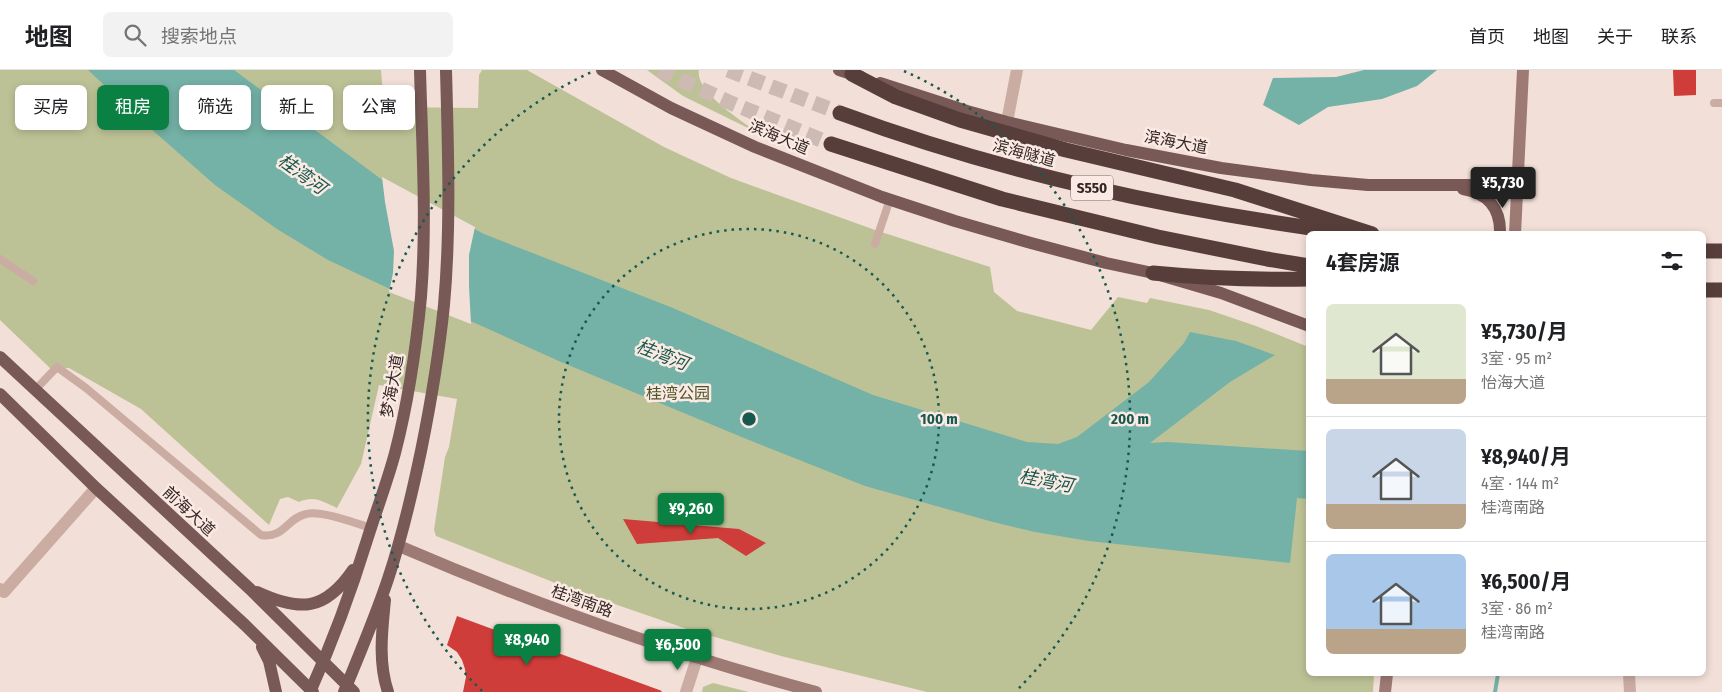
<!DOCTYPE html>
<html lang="zh">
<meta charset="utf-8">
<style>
:root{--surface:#fff;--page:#f2f2f2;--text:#202124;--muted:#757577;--line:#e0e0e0;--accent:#0b8043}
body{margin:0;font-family:"Fira Sans Condensed","Noto Sans SC",sans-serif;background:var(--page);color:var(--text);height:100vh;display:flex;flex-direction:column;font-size:19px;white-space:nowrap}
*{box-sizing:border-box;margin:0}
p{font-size:16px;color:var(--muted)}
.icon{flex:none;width:28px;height:28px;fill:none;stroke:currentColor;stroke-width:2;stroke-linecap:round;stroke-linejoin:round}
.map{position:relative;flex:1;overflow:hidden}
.side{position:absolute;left:1306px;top:161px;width:400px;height:445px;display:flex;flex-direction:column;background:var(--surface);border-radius:8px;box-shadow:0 2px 8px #0003}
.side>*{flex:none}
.guide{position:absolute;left:15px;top:15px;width:475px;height:45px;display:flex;gap:10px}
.price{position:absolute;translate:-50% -42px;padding:0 11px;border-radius:5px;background:var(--accent);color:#fff;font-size:16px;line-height:32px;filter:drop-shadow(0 1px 2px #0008)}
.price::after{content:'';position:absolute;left:50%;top:30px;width:15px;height:11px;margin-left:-8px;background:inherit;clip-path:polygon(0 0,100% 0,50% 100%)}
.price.active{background:#222;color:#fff}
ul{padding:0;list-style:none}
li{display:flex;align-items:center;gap:15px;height:125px;padding:0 20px}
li+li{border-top:1px solid var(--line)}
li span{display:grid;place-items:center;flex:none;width:140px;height:100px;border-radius:8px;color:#555}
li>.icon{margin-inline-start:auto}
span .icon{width:60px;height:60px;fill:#fffc;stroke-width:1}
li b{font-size:21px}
h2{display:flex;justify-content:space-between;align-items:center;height:60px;padding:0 20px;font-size:21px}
.chip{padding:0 18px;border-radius:8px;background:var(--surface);box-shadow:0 2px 8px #0003;font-size:18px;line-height:45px}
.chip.active{background:var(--accent);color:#fff}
header{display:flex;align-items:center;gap:30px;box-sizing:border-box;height:70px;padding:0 25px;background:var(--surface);border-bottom:1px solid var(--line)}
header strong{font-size:24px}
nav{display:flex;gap:28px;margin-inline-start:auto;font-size:18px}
.search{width:350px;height:45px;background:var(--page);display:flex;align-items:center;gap:12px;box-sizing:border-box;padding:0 18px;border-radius:8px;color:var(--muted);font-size:19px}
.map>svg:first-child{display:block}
.green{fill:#bdc296}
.water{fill:#74b1a6}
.pier{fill:#f2dfd7}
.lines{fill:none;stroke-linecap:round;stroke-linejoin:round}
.stream{stroke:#74b1a6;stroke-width:4}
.building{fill:#ce3d39}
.highway-tunnel{stroke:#ccbab3;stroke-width:15;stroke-dasharray:15 8;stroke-linecap:butt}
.lane{stroke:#cbaca2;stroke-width:8}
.street{stroke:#cbaca2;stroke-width:12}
.secondary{stroke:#9e7a74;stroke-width:12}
.primary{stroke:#785955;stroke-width:12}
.highway{stroke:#573e3b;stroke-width:15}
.ring{fill:none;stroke:#18594f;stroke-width:2.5;stroke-dasharray:2.5 5}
.labels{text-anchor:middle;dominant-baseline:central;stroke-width:5;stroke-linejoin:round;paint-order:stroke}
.shield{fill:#faeae3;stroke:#70625e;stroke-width:1}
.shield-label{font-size:15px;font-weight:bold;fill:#352725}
.street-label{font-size:16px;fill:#352725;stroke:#faeae3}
.park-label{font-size:16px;fill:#4e5527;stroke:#faeae3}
.water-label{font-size:18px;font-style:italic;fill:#18594f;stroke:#faeae3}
.centre{fill:#18594f;stroke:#faeae3;stroke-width:2.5}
.ring-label{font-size:15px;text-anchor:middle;font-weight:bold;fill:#18594f;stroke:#faeae3;stroke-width:5;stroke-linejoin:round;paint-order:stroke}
</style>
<header>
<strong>地图</strong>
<div class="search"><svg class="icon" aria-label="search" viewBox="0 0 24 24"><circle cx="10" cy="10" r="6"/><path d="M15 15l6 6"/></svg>搜索地点</div>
<nav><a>首页</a><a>地图</a><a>关于</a><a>联系</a></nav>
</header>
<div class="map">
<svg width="1722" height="622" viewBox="0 0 1722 622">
<rect width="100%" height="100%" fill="#f2dfd7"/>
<!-- green -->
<path class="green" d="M0 0H381L384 37 478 38 479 5 482 0H527L664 77 731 108 875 160 990 197 994 222 1017 241 1091 260 1118 227 1147 233 1150 228 1209 240 1256 256 1306 276 1309 277V604H1374L1373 622H927L781 586 687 559 568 518 436 466 434 460 445 387 449 377 457 329 379 315 361 394 337 438C323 432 315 425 299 432L288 427 280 429 269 455 141 339 69 298 51 299 0 250Z
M647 0H699C694 21 743 52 758 63L683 26Z
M713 613 749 622H702L703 617Z"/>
<!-- water -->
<path class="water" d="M88 0H234L381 109 484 164 673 238 873 325 1027 372 1058 374 1077 367 1149 312 1184 273 1190 262 1236 271 1275 285 1230 312 1150 373 1167 372 1309 381V429L1297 428 1290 493 1089 471 1035 462 993 452 865 416 744 368 561 292 475 253 390 219 328 190 277 159 215 115 150 58Z
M1364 0H1437L1417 16 1382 29 1328 37 1299 55 1263 35 1273 8 1336 7Z"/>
<!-- pier -->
<path class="pier" d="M382 107 475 157 469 185V216L471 254 389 222 393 203 394 181 385 132Z"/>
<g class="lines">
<!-- stream -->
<path class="stream" d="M1495 622 1498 604"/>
</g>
<!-- building -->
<path class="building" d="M1673 0H1696V25L1674 26Z
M623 449 739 459 766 473 746 486 718 468 637 474Z
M457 546 662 621 661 622H463L466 607 465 599 462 590 457 582 447 575Z"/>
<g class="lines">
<!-- highway-tunnel -->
<path class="highway-tunnel" d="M659 0 731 33 831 74
M728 0 840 43"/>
<!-- lane -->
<path class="lane" d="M1714 33H1722
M875 174 890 129
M0 189 33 211
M35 320 57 297 86 318 261 465C284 469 287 448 306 444 321 440 355 453 371 458"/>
<!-- street -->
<path class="street" d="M1007 52 1017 0
M0 519 4 522 96 418
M1629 604 1630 622
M686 622 697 588"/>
<!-- secondary -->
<path class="secondary" d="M1515 164 1523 0
M399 476C534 534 673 584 816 622
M1385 622 1387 604"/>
<!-- primary -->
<path class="primary" d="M602 0 671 38 755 77 882 127 955 151 1031 173 1106 193 1153 203 1221 223 1309 256
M839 0 861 7
M880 13 967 41 1007 52 1126 80 1221 98 1311 110 1368 115H1518
M1463 119C1488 123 1501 139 1500 164
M0 287 250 519 354 622
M0 324 96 418 245 555 313 622
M257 522C300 542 325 541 353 500
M385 530C382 561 378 592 388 622
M262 577 269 591 276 622
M310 622C332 573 351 522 367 470 376 441 387 413 395 383 408 333 416 279 421 227 427 152 422 75 420 0
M344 622C359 585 375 548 388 509 402 467 412 424 421 381 431 332 439 284 444 235 451 157 448 78 446 0"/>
<!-- highway -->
<path class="highway" d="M852 4 896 27 960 50 1066 80 1235 120 1372 164
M840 43C1005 104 1173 140 1347 163
M831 74 1002 129 1158 167 1267 189 1309 196
M1704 181H1722
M1153 203C1205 208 1257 210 1309 209
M1704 220H1722"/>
</g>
<!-- distance rings -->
<g class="ring">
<circle cx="749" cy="349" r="190"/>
<path d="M482 621A381 381 0 0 1 594 1M904 1A381 381 0 0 1 1016 621"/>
</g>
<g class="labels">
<!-- shield labels -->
<rect class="shield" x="1071" y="105.5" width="42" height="25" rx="4"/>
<g class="shield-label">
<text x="1092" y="118">S550</text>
</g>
<!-- street labels -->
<g class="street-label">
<text transform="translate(779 67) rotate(23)">滨海大道</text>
<text transform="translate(1176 72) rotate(11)">滨海大道</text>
<text transform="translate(1024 83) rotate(15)">滨海隧道</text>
<text transform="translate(392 316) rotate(-80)">梦海大道</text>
<text transform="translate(189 441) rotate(43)">前海大道</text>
<text transform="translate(582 531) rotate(20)">桂湾南路</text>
</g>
<!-- park labels -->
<g class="park-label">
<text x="678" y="323">桂湾公园</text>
</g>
<!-- water labels -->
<g class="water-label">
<text transform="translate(302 104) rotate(36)">桂湾河</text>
<text transform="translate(662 285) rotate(21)">桂湾河</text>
<text transform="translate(1046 411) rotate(11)">桂湾河</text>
</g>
</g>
<circle cx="749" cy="349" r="8" class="centre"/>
<g class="ring-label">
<text x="939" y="354">100 m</text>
<text x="1130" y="354">200 m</text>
</g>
</svg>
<b class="price active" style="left:1503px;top:139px">¥5,730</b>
<b class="price" style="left:691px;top:465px">¥9,260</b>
<b class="price" style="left:527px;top:596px">¥8,940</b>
<b class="price" style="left:678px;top:601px">¥6,500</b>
<div class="guide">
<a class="chip">买房</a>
<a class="chip active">租房</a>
<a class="chip">筛选</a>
<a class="chip">新上</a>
<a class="chip">公寓</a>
</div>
<section class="side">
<h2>4套房源<svg class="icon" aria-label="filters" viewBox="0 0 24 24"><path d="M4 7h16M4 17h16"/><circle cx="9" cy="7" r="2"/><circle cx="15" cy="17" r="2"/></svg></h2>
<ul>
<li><span style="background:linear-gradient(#dfe7d0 75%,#b9a48a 0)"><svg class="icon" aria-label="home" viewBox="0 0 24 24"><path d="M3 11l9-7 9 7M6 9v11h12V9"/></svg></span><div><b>¥5,730/月</b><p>3室 · 95 m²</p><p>怡海大道</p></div></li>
<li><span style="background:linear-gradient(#c9d6e8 75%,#b9a48a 0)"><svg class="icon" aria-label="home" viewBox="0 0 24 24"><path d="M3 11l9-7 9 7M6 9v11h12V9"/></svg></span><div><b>¥8,940/月</b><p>4室 · 144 m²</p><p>桂湾南路</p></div></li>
<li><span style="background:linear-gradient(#a9c7e8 75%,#b9a48a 0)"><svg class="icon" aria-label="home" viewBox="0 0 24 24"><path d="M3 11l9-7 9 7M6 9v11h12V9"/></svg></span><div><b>¥6,500/月</b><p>3室 · 86 m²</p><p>桂湾南路</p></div></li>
</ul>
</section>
</div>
